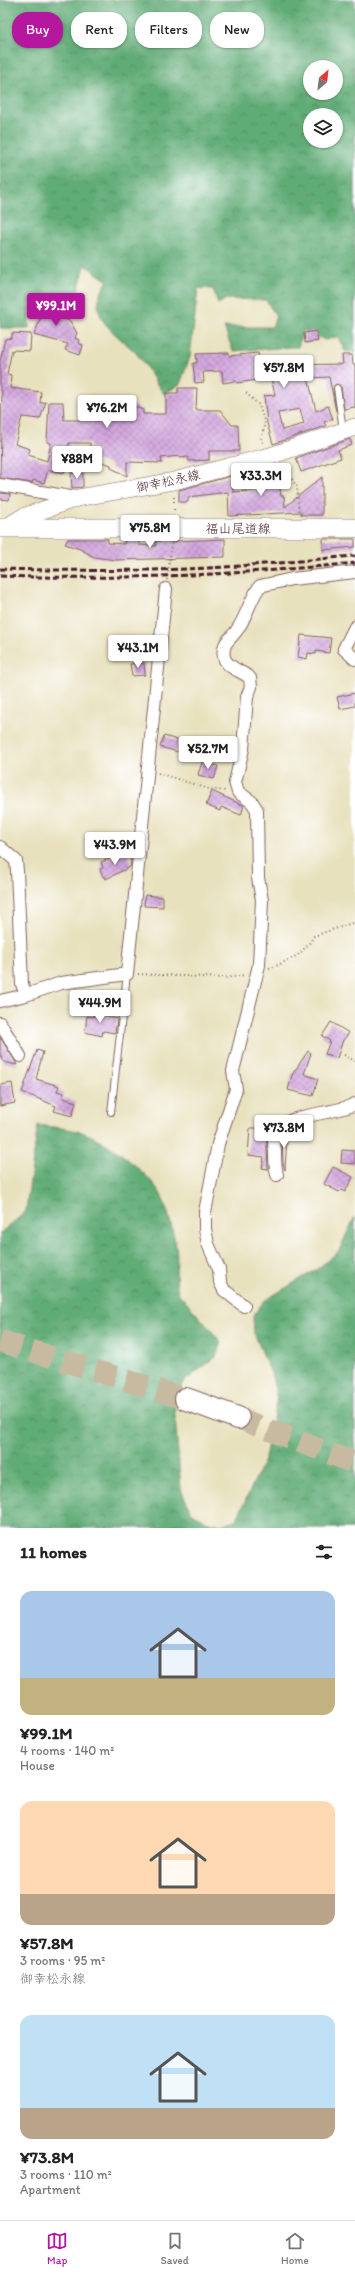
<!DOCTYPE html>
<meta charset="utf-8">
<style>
:root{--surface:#fff;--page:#f6f6f6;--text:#222;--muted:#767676;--line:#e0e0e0;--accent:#b5179e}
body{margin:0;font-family:Itim,"Klee One",sans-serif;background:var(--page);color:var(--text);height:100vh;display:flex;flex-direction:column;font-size:15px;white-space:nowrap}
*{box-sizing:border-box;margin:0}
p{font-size:13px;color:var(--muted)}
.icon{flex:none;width:22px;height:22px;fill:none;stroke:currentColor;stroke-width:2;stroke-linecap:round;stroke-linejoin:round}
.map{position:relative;height:1528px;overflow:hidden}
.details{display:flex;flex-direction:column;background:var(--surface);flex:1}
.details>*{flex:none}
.top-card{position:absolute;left:12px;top:12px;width:331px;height:36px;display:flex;gap:8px}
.needle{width:26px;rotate:28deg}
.tools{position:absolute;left:303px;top:60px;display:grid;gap:8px}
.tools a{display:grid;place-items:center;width:40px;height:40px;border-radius:50%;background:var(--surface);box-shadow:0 1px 3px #0004;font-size:20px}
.price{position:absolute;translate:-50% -34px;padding:0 9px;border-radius:4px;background:#fff;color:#222;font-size:13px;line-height:26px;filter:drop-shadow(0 1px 2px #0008)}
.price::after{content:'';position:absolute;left:50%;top:24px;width:12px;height:9px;margin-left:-6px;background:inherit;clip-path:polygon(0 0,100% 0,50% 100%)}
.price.active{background:var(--accent);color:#fff}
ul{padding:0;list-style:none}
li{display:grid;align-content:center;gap:8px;height:212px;padding:0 20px}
li span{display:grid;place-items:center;height:124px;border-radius:12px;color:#555}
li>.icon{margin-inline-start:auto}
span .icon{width:72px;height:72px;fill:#fffc;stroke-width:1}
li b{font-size:17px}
h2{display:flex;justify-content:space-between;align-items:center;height:48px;padding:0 20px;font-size:17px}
.chip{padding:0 14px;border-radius:16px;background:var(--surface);box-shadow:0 1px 3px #0004;font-size:14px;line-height:36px}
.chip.active{background:var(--accent);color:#fff}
.tab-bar{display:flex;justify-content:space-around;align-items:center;height:56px;border-top:1px solid var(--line);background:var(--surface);font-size:11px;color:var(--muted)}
.tab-bar a{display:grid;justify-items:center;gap:2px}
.tab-bar .active{color:var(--accent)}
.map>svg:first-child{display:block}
.forest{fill:url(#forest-crowns);stroke:#556650;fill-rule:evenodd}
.building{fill:url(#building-cross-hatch);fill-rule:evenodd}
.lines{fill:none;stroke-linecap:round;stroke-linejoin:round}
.highway-tunnel{stroke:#c8baa0;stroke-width:22;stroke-dasharray:22 11;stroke-linecap:butt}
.lane-casing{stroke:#81635e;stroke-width:8}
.street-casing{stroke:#81635e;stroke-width:14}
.secondary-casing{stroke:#81635e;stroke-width:18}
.primary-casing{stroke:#81635e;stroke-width:20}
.highway-casing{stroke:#81635e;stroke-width:24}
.path{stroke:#81635e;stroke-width:2;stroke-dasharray:1 3;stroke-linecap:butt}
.lane{stroke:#fff;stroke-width:6}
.street{stroke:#fff;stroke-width:12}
.secondary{stroke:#fff;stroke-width:17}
.primary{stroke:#fff;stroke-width:19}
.highway{stroke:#fff;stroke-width:22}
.rail{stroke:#4a1f2b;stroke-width:3;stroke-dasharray:6 3;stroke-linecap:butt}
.labels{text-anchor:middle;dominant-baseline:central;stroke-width:3.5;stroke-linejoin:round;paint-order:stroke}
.street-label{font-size:13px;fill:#4a1f2b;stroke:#fff}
</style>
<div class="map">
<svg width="355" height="1528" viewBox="0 0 355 1528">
<defs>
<pattern id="forest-crowns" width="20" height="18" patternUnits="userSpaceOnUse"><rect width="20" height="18" fill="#60ac76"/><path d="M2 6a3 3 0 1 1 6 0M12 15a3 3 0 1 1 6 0" fill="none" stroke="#518b61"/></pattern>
<pattern id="building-cross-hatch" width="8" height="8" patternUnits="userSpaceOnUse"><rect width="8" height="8" fill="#d2a5de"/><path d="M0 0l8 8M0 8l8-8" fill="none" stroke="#ac86b4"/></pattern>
</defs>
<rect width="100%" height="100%" fill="#fff"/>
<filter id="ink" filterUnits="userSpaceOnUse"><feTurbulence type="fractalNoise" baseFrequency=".025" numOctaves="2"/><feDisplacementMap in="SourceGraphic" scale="8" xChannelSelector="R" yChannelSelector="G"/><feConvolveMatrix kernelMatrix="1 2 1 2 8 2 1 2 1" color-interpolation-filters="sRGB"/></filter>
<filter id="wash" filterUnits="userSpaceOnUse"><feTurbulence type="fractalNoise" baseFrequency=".012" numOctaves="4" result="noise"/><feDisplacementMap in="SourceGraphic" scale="16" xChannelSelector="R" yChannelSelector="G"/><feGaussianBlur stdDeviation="0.9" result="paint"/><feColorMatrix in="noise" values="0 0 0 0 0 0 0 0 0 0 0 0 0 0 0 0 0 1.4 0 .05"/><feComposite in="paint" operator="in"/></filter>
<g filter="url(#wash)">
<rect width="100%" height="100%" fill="#e8e1bd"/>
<!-- forest -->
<path class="forest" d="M0 0H355V356L354 352 345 351 338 337 325 340 303 330 298 347 233 351 224 327H272L276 316 266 300 226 299 218 304 213 289 198 288 190 357 180 384 164 394C154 382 147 365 136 353 114 331 82 316 108 281L85 265 75 302 70 307 29 297V328H0ZM310 67H336V93H310ZM310 115H336V141H310Z
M38 1125C52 1127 67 1128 81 1132 104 1138 148 1172 160 1193 168 1208 172 1229 176 1246 179 1262 173 1279 179 1294L221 1342 216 1357 183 1382 174 1404 181 1489 191 1512 205 1521 221 1525 237 1519 265 1458 277 1398 271 1373 254 1333 253 1316 264 1301 317 1269 338 1252 355 1217V1528H0V1233L21 1216 26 1209Z"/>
<g id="blocks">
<!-- building -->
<path class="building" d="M34 299 58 302 56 317 70 321 77 333 75 338 79 340 78 343 83 345 80 355 65 350 68 344 34 335 44 309 33 307Z
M316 331 318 341 305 343 304 333Z
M12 333 31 334 30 351 12 350 7 374 11 375 10 388 41 392 40 403 46 402 40 419 22 417 15 444 30 449 28 455 47 461 51 443 47 442 49 402H63L64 420H84L86 403 111 406 129 404 143 410V414H166V393H178V388H197L196 410H220L232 425H238L239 451H209V460L189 461 188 457 180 458V456L161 458 162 463 127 462V476L111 468V465L93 459 98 449H90V443H69L64 473 48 470 44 483 33 480 32 483 0 478 2 390H0V361L5 339 12 338Z
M229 353V356L258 353 260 364 282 359 284 365 343 364 342 355H352L353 365H355V407L344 409 341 387 336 384 333 388 336 411 329 377 308 378 316 411 328 406 333 419 324 422 326 426 273 444 267 423 264 396 275 395 271 378 237 383 236 381 223 383 222 371 203 372 204 382 195 383 193 363H197L196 354ZM300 409 304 424 282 430 278 413Z
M350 439 352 445 338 450 341 458 301 472 296 458Z
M273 465 278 475 281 496H284L285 507 322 477V515H301V512L229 516 228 492 188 497V502H179V490L231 476 233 492 264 490 262 468Z
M71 473H83V487L72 488Z
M0 493 10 494 9 500 0 499Z
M68 539H108V543L124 544 125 539H128L139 540V545L156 546V541L176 542V541L225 539V557L116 560 94 557 80 549 65 544Z
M323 539H355V547L323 550Z
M301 635 331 638 329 653 316 651V654L308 653 307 659 298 657Z
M144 663 145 675 132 676 130 664Z
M355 693V706L340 709 337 697Z
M164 736 181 741 178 752 160 747Z
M202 762 218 766 214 779 198 775Z
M212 791 244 806 241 815 221 807 220 811 206 805Z
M126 853 131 861 130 867 106 879 105 876 103 877 100 869 103 868 101 862Z
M145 895 163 897V907L144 906Z
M94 1012 117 1019 115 1033 103 1031 102 1036 85 1032 87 1016 93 1017Z
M331 1022 349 1033 343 1040 337 1058 325 1054 330 1041 322 1036Z
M0 1037 15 1061 17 1065 4 1062 0 1054Z
M37 1050 43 1052 36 1079 59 1086 57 1091 64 1093 63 1098 76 1102 72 1116 54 1111 56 1106 22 1092Z
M308 1051 311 1053 304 1074 318 1079 313 1096 288 1090 292 1075Z
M12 1083 15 1103 0 1106V1085Z
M250 1128H266L268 1169 262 1168 264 1157 248 1155Z
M282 1135H287L285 1170 283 1163Z
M342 1150 355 1151V1164L341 1163Z
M333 1167 353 1177 345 1192 341 1190 339 1192 324 1184Z"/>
</g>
</g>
<g filter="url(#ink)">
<use href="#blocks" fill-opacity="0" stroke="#81635e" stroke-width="1"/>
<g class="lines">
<!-- highway-tunnel -->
<path class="highway-tunnel" d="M0 1341 186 1399
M238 1418 355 1463"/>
<defs>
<path id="lane" d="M337 388 343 430
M111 1112 127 974"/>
<path id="street" d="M0 485 76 498
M355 627 344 649 355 659
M0 847 16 861 17 871 22 984 26 995
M0 1001 26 995 61 983 127 974 166 589
M0 1023 20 1056
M277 1175C275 1167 275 1159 275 1151 274 1145 273 1138 275 1132 284 1114 337 1114 355 1104
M244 1306 224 1290 220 1282 219 1269 208 1244 205 1229V1212L218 1144 236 1089 233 1071 259 965 262 900 258 878 257 810 252 802 238 792 235 782 243 749 247 697 251 687 250 678C242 671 230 669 225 660 223 655 223 650 225 645 228 639 234 635 237 630 247 616 250 599 260 586L292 579 355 572"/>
<path id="secondary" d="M5 528 23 517 77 498 174 481 270 456 355 427"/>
<path id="primary" d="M0 528H355"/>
<path id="highway" d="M186 1399 238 1418"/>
</defs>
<!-- lane casing -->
<use href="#lane" class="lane-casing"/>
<!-- street casing -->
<use href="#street" class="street-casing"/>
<!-- secondary casing -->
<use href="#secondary" class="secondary-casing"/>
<!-- primary casing -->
<use href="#primary" class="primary-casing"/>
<!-- highway casing -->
<use href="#highway" class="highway-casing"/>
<!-- path -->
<path class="path" d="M246 393 259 405 265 424 261 439 264 444
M287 465 286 470 297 487 299 513
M174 514V494
M167 580 172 542
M158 773 209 789 226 791
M269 968 276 966 298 955 308 945 314 936 355 922
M138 974 224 978 245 975
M344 1055 355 1061"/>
<!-- lane -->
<use href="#lane" class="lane"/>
<!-- street -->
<use href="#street" class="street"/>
<!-- secondary -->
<use href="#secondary" class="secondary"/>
<!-- primary -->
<use href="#primary" class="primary"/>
<!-- highway -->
<use href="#highway" class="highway"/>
<!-- rail -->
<path class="rail" d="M0 569C88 571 177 572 264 564 295 562 325 558 355 556
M0 576C118 580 237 575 355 563"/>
</g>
</g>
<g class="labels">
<!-- street labels -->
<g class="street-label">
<text transform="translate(168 481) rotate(-12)">御幸松永線</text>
<text x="238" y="528">福山尾道線</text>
</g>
</g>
</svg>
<div class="tools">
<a><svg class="needle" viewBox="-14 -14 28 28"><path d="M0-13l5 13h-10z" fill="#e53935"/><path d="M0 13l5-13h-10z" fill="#767676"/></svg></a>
<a><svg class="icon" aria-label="layers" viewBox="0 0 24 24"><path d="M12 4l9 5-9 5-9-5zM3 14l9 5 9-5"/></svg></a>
</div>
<b class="price active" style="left:56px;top:327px">¥99.1M</b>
<b class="price" style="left:284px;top:389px">¥57.8M</b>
<b class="price" style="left:107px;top:429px">¥76.2M</b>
<b class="price" style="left:77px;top:480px">¥88M</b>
<b class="price" style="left:261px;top:497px">¥33.3M</b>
<b class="price" style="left:150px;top:549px">¥75.8M</b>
<b class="price" style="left:138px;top:669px">¥43.1M</b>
<b class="price" style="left:208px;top:770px">¥52.7M</b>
<b class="price" style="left:115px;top:866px">¥43.9M</b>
<b class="price" style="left:100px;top:1024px">¥44.9M</b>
<b class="price" style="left:284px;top:1149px">¥73.8M</b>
<div class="top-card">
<a class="chip active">Buy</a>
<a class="chip">Rent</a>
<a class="chip">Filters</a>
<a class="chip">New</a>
</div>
</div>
<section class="details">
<h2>11 homes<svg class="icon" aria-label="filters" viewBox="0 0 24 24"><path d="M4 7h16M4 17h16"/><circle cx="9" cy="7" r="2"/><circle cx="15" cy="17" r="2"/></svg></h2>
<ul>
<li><span style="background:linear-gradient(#a9c7e8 70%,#c2b280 0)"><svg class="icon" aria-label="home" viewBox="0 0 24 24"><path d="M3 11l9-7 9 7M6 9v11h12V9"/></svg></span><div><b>¥99.1M</b><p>4 rooms · 140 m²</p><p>House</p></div></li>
<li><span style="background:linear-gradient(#ffd9b3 75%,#b9a48a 0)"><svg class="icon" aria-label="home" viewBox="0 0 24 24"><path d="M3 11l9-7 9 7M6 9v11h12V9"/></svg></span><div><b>¥57.8M</b><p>3 rooms · 95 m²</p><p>御幸松永線</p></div></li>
<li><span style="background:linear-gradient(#bfe0f5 75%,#b9a48a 0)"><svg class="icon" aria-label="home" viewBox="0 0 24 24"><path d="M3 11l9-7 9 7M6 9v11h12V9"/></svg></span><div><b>¥73.8M</b><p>3 rooms · 110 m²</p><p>Apartment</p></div></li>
</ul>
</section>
<nav class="tab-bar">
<a class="active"><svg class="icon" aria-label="map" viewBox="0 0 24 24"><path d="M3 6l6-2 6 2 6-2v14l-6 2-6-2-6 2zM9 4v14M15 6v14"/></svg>Map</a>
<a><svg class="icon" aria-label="saved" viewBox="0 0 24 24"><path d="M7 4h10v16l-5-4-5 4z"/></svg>Saved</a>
<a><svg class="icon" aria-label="home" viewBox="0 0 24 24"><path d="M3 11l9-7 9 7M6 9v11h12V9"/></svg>Home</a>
</nav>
